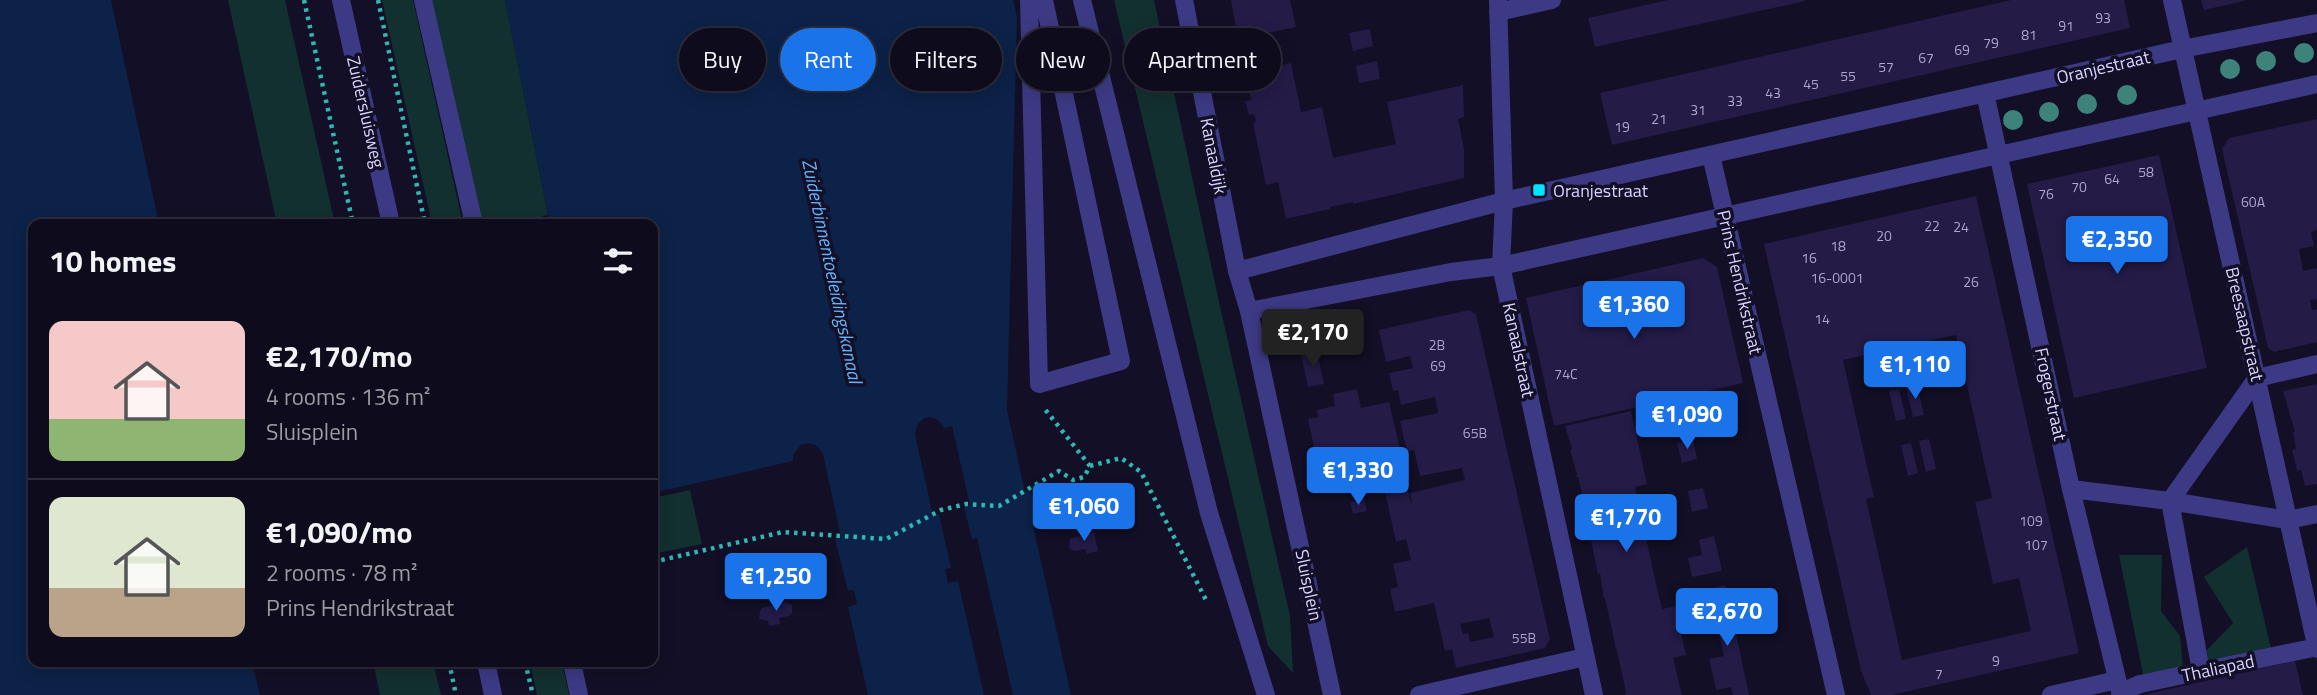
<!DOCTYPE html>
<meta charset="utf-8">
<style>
:root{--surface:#0e0b1c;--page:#171425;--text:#f1f3f6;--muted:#9b9ba3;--line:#2e2b3b;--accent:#1a73e8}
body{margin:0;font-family:"Titillium Web",sans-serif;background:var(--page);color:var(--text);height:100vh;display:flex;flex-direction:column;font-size:26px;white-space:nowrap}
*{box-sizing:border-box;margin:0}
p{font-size:23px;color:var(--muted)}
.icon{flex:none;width:38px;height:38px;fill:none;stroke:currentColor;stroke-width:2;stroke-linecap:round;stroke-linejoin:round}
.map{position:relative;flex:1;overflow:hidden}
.side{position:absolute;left:28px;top:219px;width:630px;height:448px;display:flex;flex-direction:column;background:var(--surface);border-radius:14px;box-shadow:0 4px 18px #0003,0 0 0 2px var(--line)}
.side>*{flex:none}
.hud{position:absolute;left:679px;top:28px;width:665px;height:63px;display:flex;gap:14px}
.price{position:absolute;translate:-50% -60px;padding:0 16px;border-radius:7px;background:var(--accent);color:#fff;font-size:23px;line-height:46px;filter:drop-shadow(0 2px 4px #0008)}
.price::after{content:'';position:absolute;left:50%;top:42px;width:21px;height:16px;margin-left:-10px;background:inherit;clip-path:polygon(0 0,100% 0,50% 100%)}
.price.selected{background:#222;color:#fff}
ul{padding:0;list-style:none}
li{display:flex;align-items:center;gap:21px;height:175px;padding:0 21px}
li+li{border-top:2px solid var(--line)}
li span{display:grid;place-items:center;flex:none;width:196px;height:140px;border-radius:14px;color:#555}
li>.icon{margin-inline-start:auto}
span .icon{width:84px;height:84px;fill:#fffc;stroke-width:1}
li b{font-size:30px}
h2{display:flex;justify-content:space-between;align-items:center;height:84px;padding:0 21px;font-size:30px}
.pill{padding:0 24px;border-radius:32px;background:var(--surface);box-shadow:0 4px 18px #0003,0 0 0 2px var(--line);font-size:24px;line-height:63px}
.pill.selected{background:var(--accent);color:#fff}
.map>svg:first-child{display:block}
.green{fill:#12302f}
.water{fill:#0c2248}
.building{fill:#241b47;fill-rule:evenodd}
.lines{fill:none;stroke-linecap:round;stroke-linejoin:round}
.path{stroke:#2fb8b0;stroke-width:4.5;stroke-dasharray:3.5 5;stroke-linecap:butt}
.service{stroke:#3d3a85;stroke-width:18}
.pedestrian{stroke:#3d3a85;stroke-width:18}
.minor{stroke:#3d3a85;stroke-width:18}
.tertiary{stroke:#3d3a85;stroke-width:18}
.tree{fill:#3d827b}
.poi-dot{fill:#00e5ff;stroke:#130f26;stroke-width:2.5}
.labels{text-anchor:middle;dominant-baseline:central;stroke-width:7;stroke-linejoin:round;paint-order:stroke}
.number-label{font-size:14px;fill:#aca6d1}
.street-label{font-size:18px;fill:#d9d4ff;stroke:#130f26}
.poi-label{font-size:18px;fill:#d9d4ff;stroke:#130f26;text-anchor:start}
.water-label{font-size:19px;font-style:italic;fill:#62b6ff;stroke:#130f26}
</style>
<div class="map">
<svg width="2317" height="695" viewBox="0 0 2317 695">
<rect width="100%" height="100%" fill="#130f26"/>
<!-- green -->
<path class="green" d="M228 0H285L335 224H277Z
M382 0H413L463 224H432Z
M431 0H505L548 215 516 224H481Z
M1114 0H1154L1219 302 1290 616 1293 673 1268 646Z
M690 490 702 544 653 554V498Z
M2247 547 2271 648 2208 663 2207 650 2233 623 2204 577Z
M2119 555H2162L2161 611 2180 636 2183 667 2143 674Z
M373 662H433L441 695H380Z
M530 662H562L569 695H537Z"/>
<!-- water -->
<path class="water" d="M0 0H111L159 224H33V662H252L260 695H0Z
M505 0H1013L1017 17 1007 410 1025 492 1031 491 1038 524 1033 526 1071 695H1013L977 538 972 539 964 507 970 505 952 426 944 428C935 410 916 416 915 435L933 515 939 514 951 568 945 569 948 583 958 581 984 695H868L848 607 857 604 854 590 848 591 835 539 841 537 823 454C818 445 811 441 801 445L793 455V461L653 493V224H550Z"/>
<!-- building -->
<path class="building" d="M1231 0H1290L1296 27 1238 39Z
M1668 0H1805V1L1595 47 1588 18Z
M2011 0H2124L2130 28 1612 145 1600 93Z
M2201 0H2244V1L2204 10Z
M1370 29 1373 46 1353 51 1349 33Z
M1377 61 1380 79 1359 83 1356 66Z
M1291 63 1301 112 1322 107 1333 158 1396 144 1387 102 1463 85 1464 117 1458 119 1464 149V178L1353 204V202L1330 207V209L1286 219 1278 182 1266 185 1253 123 1256 122 1254 114 1249 115 1245 101 1251 100 1246 73Z
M2317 119V230L2311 232 2314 246 2299 249 2303 271 2317 268V299L2310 300 2312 310 2317 309V342L2274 352 2268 348 2222 149 2229 138Z
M2159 155 2207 368 2074 398 2027 184Z
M1976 196 2079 653 1892 695H1871L1861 671 1764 244ZM1956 335 1992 498 1975 502 1993 584 2019 578 2031 631 1902 660 1866 499 1874 497 1843 360 1898 348 1904 375 1915 372 1911 357 1916 356 1913 344Z
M1703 258 1717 267 1743 383 1554 426 1526 298Z
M1469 310 1476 314 1550 639 1545 648 1456 668 1452 649 1445 651 1434 603 1395 612 1390 589 1398 587 1393 564 1411 560 1406 539 1396 542 1385 492 1407 488 1411 503H1412L1410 493 1465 480 1462 468 1420 476 1414 450 1407 452 1400 421 1438 413 1435 397 1401 405 1398 390 1393 391 1389 373 1413 368 1410 356 1386 362 1379 330ZM1489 618 1494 637 1470 642 1468 633 1463 634 1460 624Z
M1317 351 1324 384 1308 387 1301 354Z
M1893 361 1897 377 1887 379 1883 364Z
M1882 368 1885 378 1870 381 1868 371Z
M1917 384 1924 415 1913 417 1906 387Z
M2317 384V484L2305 486 2301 470 2297 471 2292 450 2296 449 2293 432H2295L2283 391Z
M1357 389 1361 408 1389 402 1401 453 1319 470 1308 419 1318 417 1317 410 1335 406 1333 394Z
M1899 389 1906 419 1896 421 1889 391Z
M1684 400 1686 410 1671 413 1669 403Z
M1631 411 1647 484 1635 487 1656 584 1662 609 1675 606 1686 655 1673 658 1682 695H1625L1626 692 1616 647H1615V643L1605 598 1604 599 1600 573 1598 574 1583 501 1581 498 1583 497 1578 477H1576L1577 474 1570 450 1572 449 1565 426Z
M1693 439 1697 459 1682 463 1677 443Z
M1929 439 1936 469 1926 472 1919 441Z
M1911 443 1918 473 1908 476 1901 445Z
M1703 488 1708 508 1692 512 1688 491Z
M1364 499 1367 511 1353 514 1350 502Z
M1094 532 1098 551 1087 554 1085 549 1075 551 1069 548 1070 539Z
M1714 536 1722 571 1692 577 1688 558 1702 555 1699 540Z
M1725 585 1733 619 1749 695H1733L1731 687 1716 690 1713 675 1709 659 1724 656 1710 589Z
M785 602 792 605V613L789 616 779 618 780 624 769 626 768 621 759 619 760 611 762 608Z
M2295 661 2303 695H2147V694Z"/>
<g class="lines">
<!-- path -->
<path class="path" d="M304 0 353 224
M378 0 425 224
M1090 466 1121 458 1141 472 1207 602
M653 562 783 532 886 539 941 510 966 504 999 506 1059 471 1073 480 1084 477 1090 466 1044 408
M449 662 456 695
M525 662 533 695"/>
<!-- service -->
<path class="service" d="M423 0 474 224
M1029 0 1039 384 1121 361 1044 0
M1082 0 1209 513 1266 695
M572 662 579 695"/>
<!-- pedestrian -->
<path class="pedestrian" d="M2257 378 2170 501 2288 520
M2071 489 2170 501 2201 671
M2120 693 2140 684 2317 647"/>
<!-- minor -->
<path class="minor" d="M1498 0 1504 201 1501 266 1594 695
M2172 0 2317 649
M1498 12 1552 0
M1985 93 2071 489 2121 695
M1711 155 1836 695
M1237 271 1504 201 2182 49 2317 23
M1249 311 1451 272 1501 266 2317 84
M2257 378 2317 364
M2288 520 2317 514
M1419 695 1585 657
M2051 695 2117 680"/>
<!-- tertiary -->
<path class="tertiary" d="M341 0 391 224
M1184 0 1237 271 1249 311 1332 695
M486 662 493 695"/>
</g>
<!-- trees -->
<g class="tree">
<circle cx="2304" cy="53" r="10"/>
<circle cx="2266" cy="61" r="10"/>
<circle cx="2230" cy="69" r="10"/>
<circle cx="2127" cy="95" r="10"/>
<circle cx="2087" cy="104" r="10"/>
<circle cx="2049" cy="112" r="10"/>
<circle cx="2013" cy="120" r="10"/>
</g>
<!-- markers -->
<rect class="poi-dot" x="1532" y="183" width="14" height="14" rx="3.5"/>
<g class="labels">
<!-- number labels -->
<g class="number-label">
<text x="2103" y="17">93</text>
<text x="2066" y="25">91</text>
<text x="2029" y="34">81</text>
<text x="1991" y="42">79</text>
<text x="1962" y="49">69</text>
<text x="1926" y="57">67</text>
<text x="1886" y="66">57</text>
<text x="1848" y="75">55</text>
<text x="1811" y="83">45</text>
<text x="1773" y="92">43</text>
<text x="1735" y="100">33</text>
<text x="1698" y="109">31</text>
<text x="1659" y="118">21</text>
<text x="1622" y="126">19</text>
<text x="2146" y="171">58</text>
<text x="2112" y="178">64</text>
<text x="2079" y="186">70</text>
<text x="2046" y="193">76</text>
<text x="2253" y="201">60A</text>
<text x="1932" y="225">22</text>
<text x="1961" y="226">24</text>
<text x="1884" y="235">20</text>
<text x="1838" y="245">18</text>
<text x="1809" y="257">16</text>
<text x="1837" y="277">16-0001</text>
<text x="1971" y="281">26</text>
<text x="1822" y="318">14</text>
<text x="1437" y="344">2B</text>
<text x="1438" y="365">69</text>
<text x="1566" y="373">74C</text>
<text x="1475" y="432">65B</text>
<text x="2031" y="520">109</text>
<text x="2036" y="544">107</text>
<text x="1524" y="637">55B</text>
<text x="1996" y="660">9</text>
<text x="1939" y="673">7</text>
</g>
<!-- street labels -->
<g class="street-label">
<text transform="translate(2103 67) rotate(-13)">Oranjestraat</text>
<text transform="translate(366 112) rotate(77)">Zuidersluisweg</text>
<text transform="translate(1214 156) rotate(79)">Kanaaldijk</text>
<text transform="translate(1740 282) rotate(77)">Prins Hendrikstraat</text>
<text transform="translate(2245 324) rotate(77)">Breesaapstraat</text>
<text transform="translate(1519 350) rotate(78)">Kanaalstraat</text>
<text transform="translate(2051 394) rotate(78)">Frogerstraat</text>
<text transform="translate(1309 585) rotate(78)">Sluisplein</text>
<text transform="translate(2218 668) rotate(-12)">Thaliapad</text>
</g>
<!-- poi labels -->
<g class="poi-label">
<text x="1553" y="190">Oranjestraat</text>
</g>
<!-- water labels -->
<g class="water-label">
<text transform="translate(833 271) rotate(78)">Zuiderbinnentoeleidingskanaal</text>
</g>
</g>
</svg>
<b class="price" style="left:2117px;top:276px">€2,350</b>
<b class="price" style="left:1634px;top:341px">€1,360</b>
<b class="price selected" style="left:1313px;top:369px">€2,170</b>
<b class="price" style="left:1915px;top:401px">€1,110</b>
<b class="price" style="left:1687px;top:451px">€1,090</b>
<b class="price" style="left:1358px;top:507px">€1,330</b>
<b class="price" style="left:1084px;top:543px">€1,060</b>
<b class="price" style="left:1626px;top:554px">€1,770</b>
<b class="price" style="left:776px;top:613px">€1,250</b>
<b class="price" style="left:1727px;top:648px">€2,670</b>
<div class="hud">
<a class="pill">Buy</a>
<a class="pill selected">Rent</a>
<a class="pill">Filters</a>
<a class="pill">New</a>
<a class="pill">Apartment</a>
</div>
<section class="side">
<h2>10 homes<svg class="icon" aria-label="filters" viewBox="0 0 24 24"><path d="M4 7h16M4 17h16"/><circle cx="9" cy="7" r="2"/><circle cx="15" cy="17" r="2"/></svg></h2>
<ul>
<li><span style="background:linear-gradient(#f6c9c9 70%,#8fb573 0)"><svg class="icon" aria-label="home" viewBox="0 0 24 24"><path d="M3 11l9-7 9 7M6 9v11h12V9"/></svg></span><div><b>€2,170/mo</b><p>4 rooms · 136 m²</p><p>Sluisplein</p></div></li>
<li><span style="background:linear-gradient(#dfe7d0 65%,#b9a48a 0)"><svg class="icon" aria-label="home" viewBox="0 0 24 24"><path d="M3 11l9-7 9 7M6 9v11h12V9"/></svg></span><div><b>€1,090/mo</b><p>2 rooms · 78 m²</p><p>Prins Hendrikstraat</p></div></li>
</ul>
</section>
</div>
